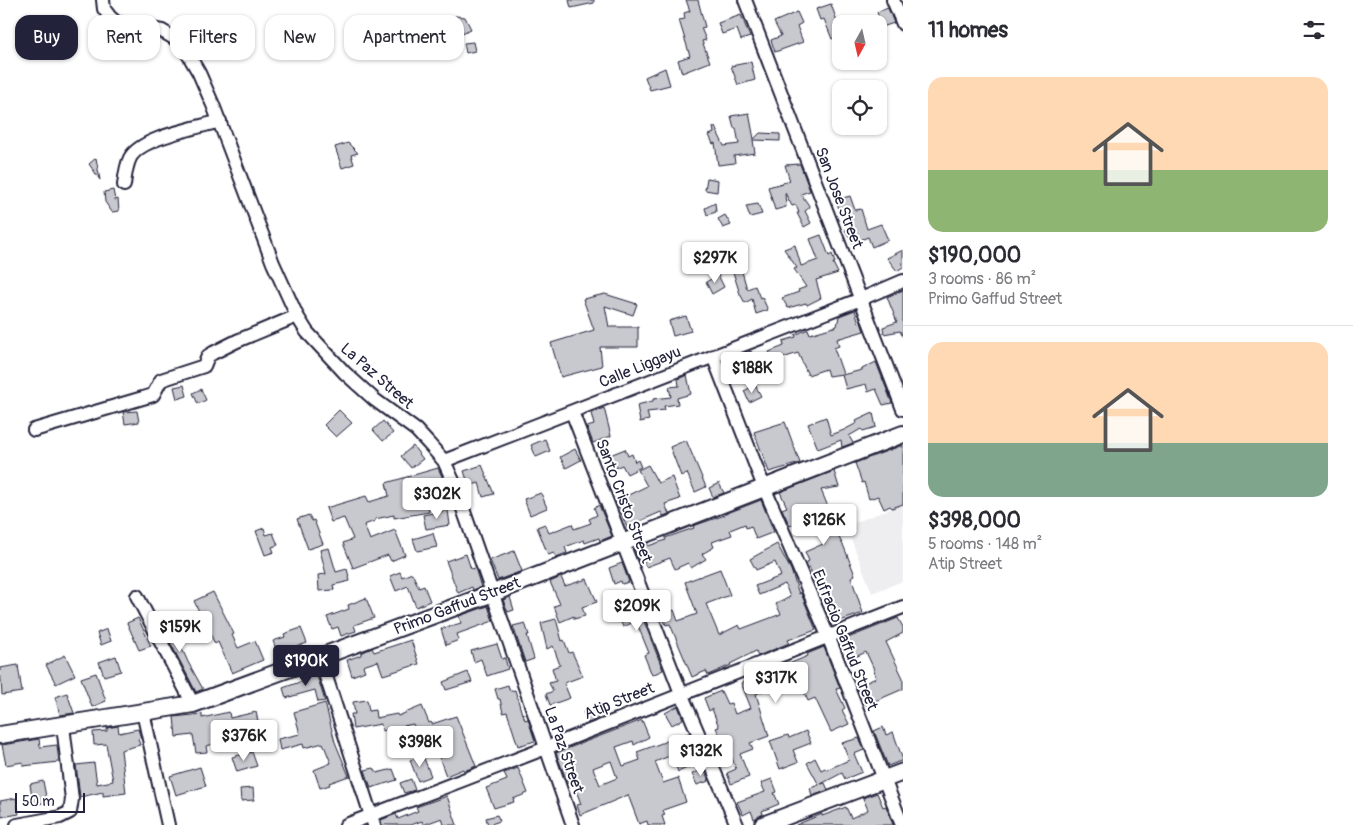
<!DOCTYPE html>
<meta charset="utf-8">
<style>
:root{--surface:#fff;--page:#f2f2f3;--text:#2b2b33;--muted:#7c7c81;--line:#e1e1e2;--accent:#22223b}
body{margin:0;font-family:Pangolin,sans-serif;background:var(--page);color:var(--text);height:100vh;display:flex;flex-direction:column;font-size:19px;white-space:nowrap}
*{box-sizing:border-box;margin:0}
p{font-size:16px;color:var(--muted)}
.icon{flex:none;width:28px;height:28px;fill:none;stroke:currentColor;stroke-width:2;stroke-linecap:round;stroke-linejoin:round}
.map{position:relative;flex:1;overflow:hidden}
.drawer{display:flex;flex-direction:column;background:var(--surface);width:450px}
.drawer>*{flex:none}
.banner{position:absolute;left:15px;top:15px;width:475px;height:45px;display:flex;gap:10px}
.needle{width:32px;rotate:188deg}
.fabs{position:absolute;left:832px;top:15px;display:grid;gap:10px}
.fabs a{display:grid;place-items:center;width:55px;height:55px;border-radius:10px;background:var(--surface);box-shadow:0 1px 4px #0004;font-size:25px}
.scale{position:absolute;left:15px;bottom:12px;width:70px;box-sizing:border-box;padding-left:5px;border:2px solid #22223b;border-top:0;font-size:14px;line-height:18px;white-space:nowrap;color:#22223b;-webkit-text-stroke:4px #fff;paint-order:stroke}
.price{position:absolute;translate:-50% -42px;padding:0 11px;border-radius:5px;background:#fff;color:#222;font-size:16px;line-height:32px;filter:drop-shadow(0 1px 2px #0008)}
.price::after{content:'';position:absolute;left:50%;top:30px;width:15px;height:11px;margin-left:-8px;background:inherit;clip-path:polygon(0 0,100% 0,50% 100%)}
.price.active{background:var(--accent);color:#fff}
ul{padding:0;list-style:none}
li{display:grid;align-content:center;gap:10px;height:265px;padding:0 25px}
li+li{border-top:1px solid var(--line)}
li span{display:grid;place-items:center;height:155px;border-radius:15px;color:#555}
li>.icon{margin-inline-start:auto}
span .icon{width:90px;height:90px;fill:#fffc;stroke-width:1}
li b{font-size:21px}
h2{display:flex;justify-content:space-between;align-items:center;height:60px;padding:0 25px;font-size:21px}
.tag{padding:0 18px;border-radius:15px;background:var(--surface);box-shadow:0 1px 4px #0004;font-size:18px;line-height:45px}
.tag.active{background:var(--accent);color:#fff}
main{display:flex;flex:1;min-height:0}
.map>svg:first-child{display:block}
.built{fill:#eeeef1}
.building{fill:#c8c8cf;stroke:#22223b;fill-rule:evenodd}
.lines{fill:none;stroke-linecap:round;stroke-linejoin:round}
.minor-casing{stroke:#22223b;stroke-width:16}
.major-casing{stroke:#22223b;stroke-width:20}
.minor{stroke:#fff;stroke-width:12}
.major{stroke:#fff;stroke-width:16}
.labels{text-anchor:middle;dominant-baseline:central;stroke-width:4;stroke-linejoin:round;paint-order:stroke}
.street-label{font-size:16px;fill:#22223b;stroke:#fff}
</style>
<main>
<div class="map">
<svg width="903" height="825" viewBox="0 0 903 825">
<rect width="100%" height="100%" fill="#fff"/>
<filter id="ink" filterUnits="userSpaceOnUse"><feTurbulence type="fractalNoise" baseFrequency=".02" numOctaves="2"/><feDisplacementMap in="SourceGraphic" scale="10" xChannelSelector="R" yChannelSelector="G"/><feConvolveMatrix kernelMatrix="1 2 1 2 8 2 1 2 1" color-interpolation-filters="sRGB"/></filter>
<g filter="url(#ink)">
<!-- built -->
<path class="built" d="M903 504V581L872 593 846 526Z"/>
<!-- building -->
<path class="building" d="M569 0H594V3L571 8Z
M686 0H698L705 27 701 28 706 40 702 41 710 62 682 73 678 60 690 56 679 20 685 19 684 13 690 11Z
M831 4 837 21 839 20 841 24V35L832 39 824 19 820 20 816 9Z
M888 8 894 23 882 27 877 12Z
M797 12 802 23 797 26 803 42 775 52 771 40 781 36 774 22Z
M741 15 750 37 741 40 737 29 722 34 718 23Z
M455 16 465 17 471 29 453 37Z
M473 42 475 51 466 53 464 43Z
M751 62 755 80 738 85 731 66Z
M665 68 670 85 650 90 645 77Z
M749 113 754 139 760 133 780 134V141L753 140 755 153 734 156 735 163 718 165 715 143 713 144 709 135 714 133 713 127H715L724 146 739 144 736 128H734L731 116Z
M348 143 358 153 351 155 354 164 342 168 335 147Z
M96 158 100 180 89 164Z
M800 164 810 191 801 194 810 207 805 211 811 223 804 227 797 213H799L796 205 792 206 785 193 786 207 775 210 768 187 790 181 785 165Z
M707 178 718 180 717 192 705 190Z
M113 190 115 200 118 199 119 211 112 212 105 202 104 192Z
M850 196 855 210 861 209 867 229 881 224 888 240 872 247 868 237 853 243 845 230 850 228 844 208 839 209 836 200Z
M715 203 716 212 707 215 705 208Z
M758 204 762 214 750 217 746 206Z
M725 215 731 225 723 228 718 219Z
M821 235 829 256 832 254 835 263H833L838 273 816 280 821 298 807 305 806 303 788 308 782 298 799 292 798 290 806 287 794 269 797 268 784 249 795 245 801 266 818 260 810 239Z
M689 243 704 265 695 268 687 244Z
M903 250V267L897 271 887 258Z
M741 268 747 289 755 286 760 298 762 297 768 310 756 314 752 299 745 303 740 294 732 269Z
M718 275 724 287 712 294 706 282Z
M903 290V337L900 331 884 334 883 327 897 322 887 297Z
M605 294 637 304 633 315 605 306 609 327H638V347H600L602 366 561 377 551 343 594 330 583 299Z
M855 310 859 323 861 322 864 331 837 339 839 346 834 348 843 374 828 376 826 369 808 375 798 353 774 361 769 352 784 346 783 341 796 337 795 335 808 329 810 334 837 326 839 316Z
M686 316 691 331 673 336 669 321Z
M751 351 757 369 747 375 739 356Z
M876 362 892 403 883 405 876 389 868 392 866 384 846 389 842 375 862 370V369Z
M687 375 691 394 677 398 678 404 664 406 665 410 647 412 649 420 640 422 637 405 653 401V399L671 397 669 387 679 386 678 379Z
M184 385 187 396 177 399 174 387Z
M755 385 761 396 749 402 744 391Z
M201 389 206 400 198 404 193 393Z
M604 408 611 436 593 443 587 427 594 425 591 413Z
M339 410 352 423 336 437 324 425Z
M137 411 139 422 125 424 123 412Z
M873 413 876 427 863 431 861 429 849 436 853 443 842 447 841 440 818 449 808 424 826 417 831 435 844 430 857 423 856 421Z
M383 421 393 433 383 441 373 430Z
M785 422 800 463 769 472 754 432Z
M545 439 550 451 536 457 531 445Z
M686 440 706 487 695 492 687 473 681 476 670 447Z
M903 445V504L892 508 890 506 884 509 878 496 869 499 864 482 862 483 855 463Z
M413 446 423 459 411 468 401 456Z
M575 449 581 460 566 468 560 457Z
M625 449 628 456 632 454 635 462 638 460 641 467 627 474 622 465 615 468 610 455Z
M482 465 494 494 483 497 479 483 469 486 464 471Z
M648 465 658 483 672 477 680 499 665 504 669 514 663 516 661 512 638 522 639 526 628 530 616 501 647 486 638 470Z
M438 468 447 487 427 493 429 512 394 518V515L375 519V521L364 525 370 540 395 530 405 555 391 561 388 555 353 568 343 543 353 539 344 518 331 522 326 508 366 496 369 502 389 496 386 483Z
M834 471 839 487 821 490 829 509 825 511 844 547 855 575 851 577 863 613 834 623 822 588 819 590 807 562 809 561 805 552 825 543 817 529 808 533 803 521 790 526 782 509 787 507 780 492Z
M719 483 724 493 713 497 709 488Z
M541 493 547 508 530 515 524 499Z
M761 500 774 532 756 539 751 526 746 528 745 524 730 530 732 535 712 542 714 547 702 554 706 559 691 568 688 563 675 569 670 558 646 567 643 560 639 561 634 549 647 544 648 546 666 540 665 538 694 528 693 526 725 515V514Z
M599 505 612 536 600 541 599 538 585 543 584 540 565 547 567 553 556 557 554 553 548 555 537 527 545 524 549 533 572 524 574 529 591 523 589 519 597 515 594 508Z
M448 510 450 525 426 529 423 515Z
M309 515 312 521 314 520 323 544 308 549 297 519Z
M264 528 266 535 273 533 278 545 272 547 274 552 265 555 256 531Z
M433 533 437 547 417 551 413 539Z
M777 544 791 570 799 594 801 593 816 630 788 640 789 643 758 656 756 651 730 664 731 665 708 675 706 671 692 677 670 624 666 625 662 615 674 610 678 621 697 614 685 582 720 569 730 595 706 604 719 635 739 625 741 629 781 614 776 604 790 597 785 584 759 595 755 586 781 576 775 562 756 570 750 559Z
M329 548 336 572 347 569 350 581 333 585 334 590 319 591 318 575 326 574 320 550Z
M514 551 522 571 498 580 490 560Z
M466 554 471 569 475 568 481 587 473 590 472 587 458 593 446 561Z
M622 563 629 582 622 584 621 581 614 584 609 568Z
M400 572 402 577 412 573 419 588 424 586 430 601 416 607 408 586 396 591 390 576Z
M561 577 565 586 587 579 597 602 582 607 585 616 574 619V616L560 622 554 606 560 604 550 582Z
M213 592 234 634 232 635 238 648 255 641 263 660 232 673 218 642 215 644 194 601Z
M510 597 514 610 508 612 503 600Z
M366 598 374 618 354 625 356 631 341 636 338 627 332 629 327 617 349 609 348 605Z
M636 601 663 670 652 675 644 655 649 653 636 621 623 627 621 622 606 621 604 615Z
M488 606 493 621 457 634 459 640 446 645 441 629 461 623 459 616Z
M167 616 170 627 172 626 188 662 203 689 196 692 158 619Z
M138 618 151 646 139 650 127 623Z
M898 618 903 627V633L886 642 903 678V689L866 705 858 686 876 678 873 667 866 652 851 659 843 640Z
M556 619 562 641 564 640 569 653 572 652 583 676 564 683 570 698 550 705 546 694 553 691 549 683 556 681 552 668 560 665 553 646 547 649 541 623Z
M525 623 529 635H527L534 659 525 662 513 626Z
M301 628 307 643 288 650 290 655 280 659 273 641 285 637 284 634Z
M107 629 111 641 101 645 97 633Z
M411 640 419 664 383 675 378 661 363 666 365 671 352 676 347 660 361 655V653L372 648 374 652Z
M497 644 502 659 505 658 508 669 487 676 481 659 474 662 471 651Z
M824 647 840 688 836 689 845 708 842 710 849 724 831 732 815 698 808 701 798 679 772 690 771 687 756 694 769 736 750 743 753 749 740 754 749 777 731 784 727 773 736 769 723 735 720 736 716 728 719 727 712 709 709 711 704 698 721 691 727 704 731 703 735 714 751 708 741 683 752 678 751 676 761 672 762 674 790 662 791 663 808 656 807 654Z
M65 655 75 675 56 684 46 665Z
M116 656 121 671 104 676 99 662Z
M18 665 22 692 2 695 0 668Z
M315 669 325 701 318 702 315 690 286 698 283 688 308 679 306 673Z
M468 672 472 682 446 690 443 682Z
M96 673 106 701 92 707 81 678Z
M508 685 510 691 515 690 522 714 523 713 525 720 528 719 535 741 518 746 507 712 503 713 500 699H498L495 689Z
M67 693 74 713 60 715 55 697Z
M367 700 369 711 375 710 376 718 397 714 398 716 422 706 429 723 431 722 432 724 456 716 476 766 464 771 463 769 446 776 438 754 432 757 424 740 420 741 413 724 382 731 381 724 353 729 351 714H355L353 702Z
M325 703 335 742 349 776 329 783 330 785 320 788 314 770 331 763 323 743 304 748 303 744 280 750 278 739 300 734 294 712Z
M678 706 683 719 672 725 665 713Z
M593 708 598 719 588 723 583 712Z
M229 712 230 718 256 712 260 730 234 736 237 747 229 748 227 741 206 746 207 752 196 753 193 735 176 737 174 717 202 714V718Z
M642 720 649 737 634 745 633 741 616 747 623 766 640 760 637 752 689 733 695 747 688 749 694 765 678 772 672 755 655 762 663 783 678 778 686 802 663 810 665 815 662 816 665 825H648L647 821 639 824 628 795 580 815 577 805 581 804 573 782 568 784 556 753ZM611 761 617 778 600 785 593 768Z
M118 726 119 733 138 729 141 738 138 739 140 745 121 750 126 793 103 796V792L80 797 76 765 94 763 97 784 113 781 106 744 94 745 93 732 107 731V728Z
M883 727 886 735 893 732 903 760 888 766 874 731Z
M806 731 811 743 793 750 798 762 780 769 770 741 788 735 789 738Z
M859 738 864 750 854 754 862 772 845 779 842 773 821 784 825 783 828 790 812 796 810 788 819 785 807 763 815 758 821 770 825 768 826 770 849 760 842 743Z
M39 739 40 747 57 745 59 762 23 766V762L6 765 2 745Z
M252 752 257 766 237 772 232 757Z
M423 756 431 776 418 781 410 760Z
M200 767 206 786 176 795 170 776Z
M374 768 377 773 393 769 397 780 371 788 365 770Z
M518 768 528 793 513 799 514 802 494 808 486 788 507 780 504 773Z
M704 769 709 781 697 785 692 774Z
M411 779 415 790 404 793 400 783Z
M772 779 777 792 774 793 779 804 762 811 763 814 754 819 751 811 743 815 737 802 765 792 761 783Z
M43 781 47 802 33 805 30 784Z
M253 788 254 800 241 801 240 789Z
M877 793 883 807 886 806 893 825H796L822 814V816L846 807 851 818 868 810 863 798Z
M447 796 457 825H444L442 818 423 825 422 821 411 825H382L381 820 396 814 398 819 418 811 416 807Z
M16 798 19 814 2 817 0 801Z
M497 815 500 821 488 825 486 818Z"/>
<g class="lines">
<defs>
<path id="minor" d="M103 0 104 9 110 17 117 23 162 31 174 38 188 54 199 73 213 105 273 263 297 316 307 332 345 373 375 400 416 430 429 444 444 461 454 483 573 825
M745 0 903 409
M893 0 903 24
M124 185C125 176 126 166 130 158 141 137 198 128 220 121
M713 356 764 487 828 636 902 825
M572 412 681 693 737 825
M34 430 153 395 161 380 204 366 208 356 213 353 237 341 297 316
M444 461 861 299 903 281
M137 596 193 704
M320 658 374 825
M143 712 168 825
M17 825 60 817 70 812 72 799 63 726
M346 825 546 748 903 607"/>
<path id="major" d="M0 735 193 704 493 593 903 434
M763 825 903 772"/>
</defs>
<!-- minor casing -->
<use href="#minor" class="minor-casing"/>
<!-- major casing -->
<use href="#major" class="major-casing"/>
<!-- minor -->
<use href="#minor" class="minor"/>
<!-- major -->
<use href="#major" class="major"/>
</g>
</g>
<g class="labels">
<!-- street labels -->
<g class="street-label">
<text transform="translate(839 198) rotate(69)">San Jose Street</text>
<text transform="translate(640 367) rotate(-22)">Calle Liggayu</text>
<text transform="translate(377 376) rotate(41)">La Paz Street</text>
<text transform="translate(624 501) rotate(69)">Santo Cristo Street</text>
<text transform="translate(457 606) rotate(-21)">Primo Gaffud Street</text>
<text transform="translate(845 640) rotate(68)">Eufracio Gaffud Street</text>
<text transform="translate(619 701) rotate(-22)">Atip Street</text>
<text transform="translate(564 750) rotate(71)">La Paz Street</text>
</g>
</g>
</svg>
<div class="fabs">
<a><svg class="needle" viewBox="-14 -14 28 28"><path d="M0-13l5 13h-10z" fill="#e53935"/><path d="M0 13l5-13h-10z" fill="#7c7c81"/></svg></a>
<a><svg class="icon" aria-label="locate" viewBox="0 0 24 24"><circle cx="12" cy="12" r="6"/><path d="M12 2v4M12 18v4M2 12h4M18 12h4"/></svg></a>
</div>
<div class="scale">50 m</div>
<b class="price" style="left:715px;top:284px">$297K</b>
<b class="price" style="left:752px;top:394px">$188K</b>
<b class="price" style="left:437px;top:520px">$302K</b>
<b class="price" style="left:824px;top:546px">$126K</b>
<b class="price" style="left:637px;top:632px">$209K</b>
<b class="price" style="left:180px;top:653px">$159K</b>
<b class="price active" style="left:306px;top:687px">$190K</b>
<b class="price" style="left:776px;top:704px">$317K</b>
<b class="price" style="left:244px;top:762px">$376K</b>
<b class="price" style="left:420px;top:768px">$398K</b>
<b class="price" style="left:701px;top:777px">$132K</b>
<div class="banner">
<a class="tag active">Buy</a>
<a class="tag">Rent</a>
<a class="tag">Filters</a>
<a class="tag">New</a>
<a class="tag">Apartment</a>
</div>
</div>
<section class="drawer">
<h2>11 homes<svg class="icon" aria-label="filters" viewBox="0 0 24 24"><path d="M4 7h16M4 17h16"/><circle cx="9" cy="7" r="2"/><circle cx="15" cy="17" r="2"/></svg></h2>
<ul>
<li><span style="background:linear-gradient(#ffd9b3 60%,#8fb573 0)"><svg class="icon" aria-label="home" viewBox="0 0 24 24"><path d="M3 11l9-7 9 7M6 9v11h12V9"/></svg></span><div><b>$190,000</b><p>3 rooms · 86 m²</p><p>Primo Gaffud Street</p></div></li>
<li><span style="background:linear-gradient(#ffd9b3 65%,#7fa58c 0)"><svg class="icon" aria-label="home" viewBox="0 0 24 24"><path d="M3 11l9-7 9 7M6 9v11h12V9"/></svg></span><div><b>$398,000</b><p>5 rooms · 148 m²</p><p>Atip Street</p></div></li>
</ul>
</section>
</main>
